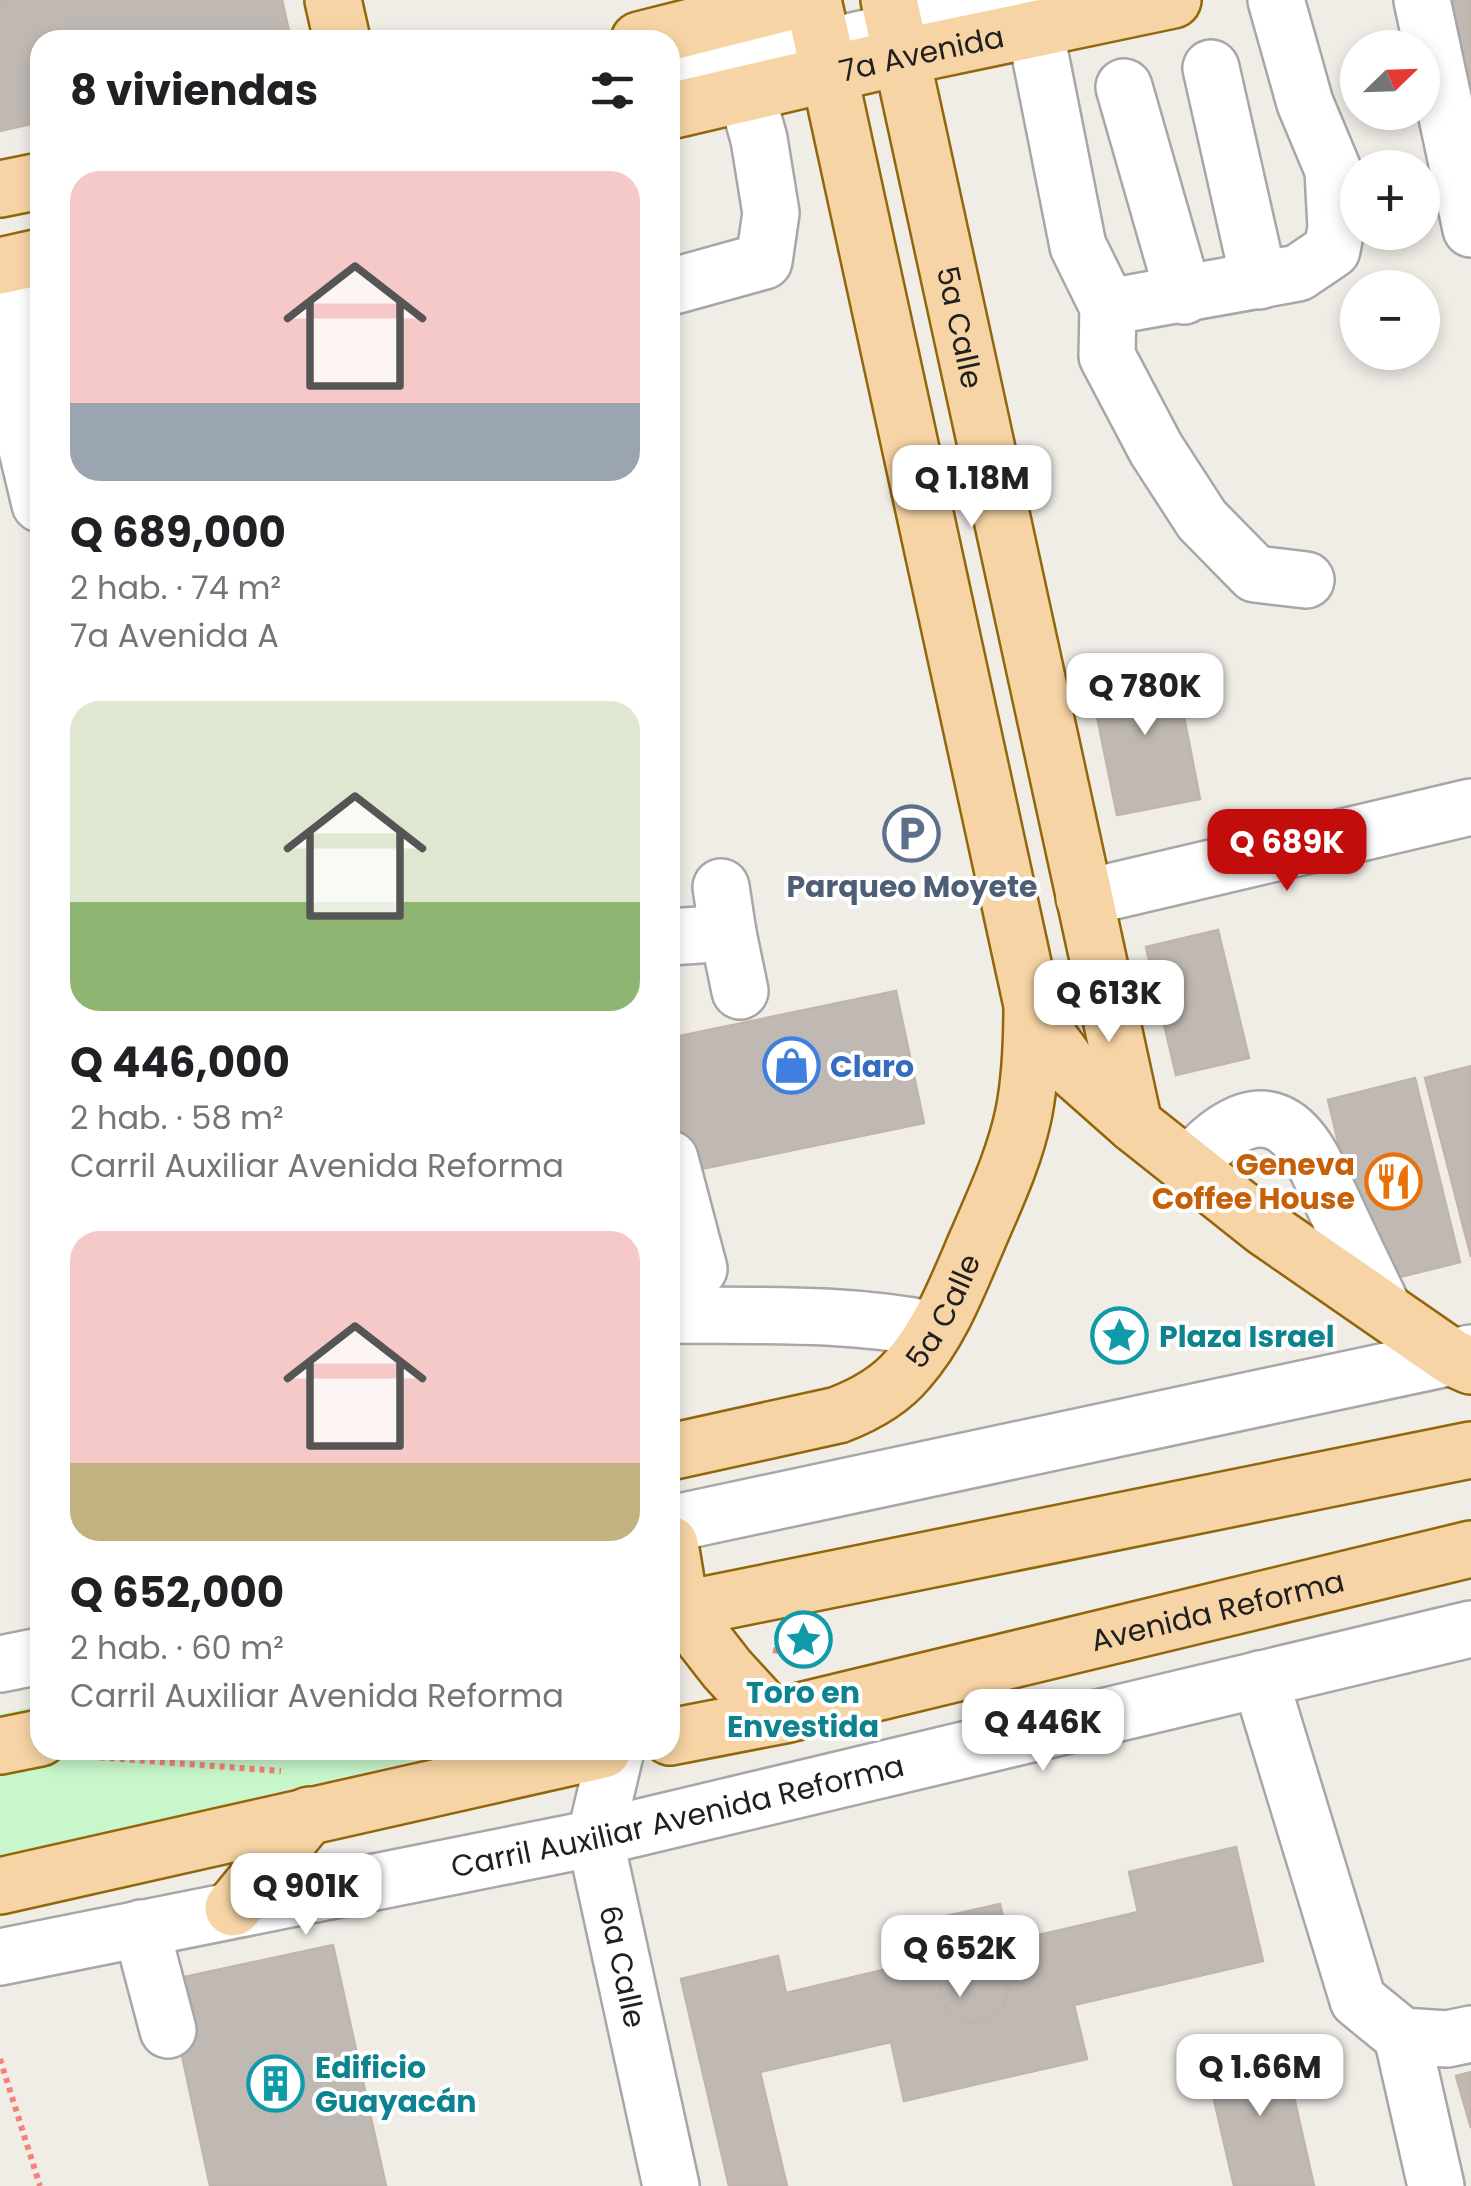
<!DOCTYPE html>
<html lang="es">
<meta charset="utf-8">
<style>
:root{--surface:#fff;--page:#f2f2f2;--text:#202124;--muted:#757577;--accent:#c30d0c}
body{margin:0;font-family:Poppins,sans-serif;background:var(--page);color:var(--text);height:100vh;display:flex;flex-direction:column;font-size:38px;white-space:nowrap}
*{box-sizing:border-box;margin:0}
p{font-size:32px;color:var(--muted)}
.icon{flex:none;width:55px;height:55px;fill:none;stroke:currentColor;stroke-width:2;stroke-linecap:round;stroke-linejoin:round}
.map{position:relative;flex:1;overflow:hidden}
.panel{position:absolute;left:30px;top:30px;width:650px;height:1730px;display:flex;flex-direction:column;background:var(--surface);border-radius:30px;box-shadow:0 5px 15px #0003}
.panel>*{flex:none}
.needle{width:65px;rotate:67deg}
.fabs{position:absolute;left:1340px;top:30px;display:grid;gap:20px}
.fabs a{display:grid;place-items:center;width:100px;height:100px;border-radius:50%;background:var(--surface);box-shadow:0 5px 15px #0003;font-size:50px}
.price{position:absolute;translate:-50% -85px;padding:0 22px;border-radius:20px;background:#fff;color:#222;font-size:32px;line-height:65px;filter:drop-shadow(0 2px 5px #0008)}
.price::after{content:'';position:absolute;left:50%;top:60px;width:30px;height:22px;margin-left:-15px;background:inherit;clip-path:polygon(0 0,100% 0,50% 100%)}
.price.on{background:var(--accent);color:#fff}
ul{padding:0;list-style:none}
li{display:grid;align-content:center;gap:20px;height:530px;padding:0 40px}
li span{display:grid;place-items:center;height:310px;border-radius:30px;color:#555}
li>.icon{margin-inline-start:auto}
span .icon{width:180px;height:180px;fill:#fffc;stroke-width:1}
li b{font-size:42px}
h2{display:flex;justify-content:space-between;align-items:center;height:120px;padding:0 40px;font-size:42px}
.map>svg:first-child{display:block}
.park{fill:#c7f7cb}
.building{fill:#c0b9b3;stroke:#c1b4aa;stroke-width:2.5}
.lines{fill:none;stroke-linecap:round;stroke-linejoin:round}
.minor-casing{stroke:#a7a7a7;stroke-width:60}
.major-casing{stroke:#926609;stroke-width:60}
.path{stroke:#f28375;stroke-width:6;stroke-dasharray:5 5;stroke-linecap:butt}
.minor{stroke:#fff;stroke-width:55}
.major{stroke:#f7d4a5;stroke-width:55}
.labels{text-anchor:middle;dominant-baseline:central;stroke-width:8;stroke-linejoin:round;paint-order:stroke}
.street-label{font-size:30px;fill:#202020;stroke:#fff}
.service-label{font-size:30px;font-weight:bold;fill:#4e5e75;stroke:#fff}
.shop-label{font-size:30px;font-weight:bold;fill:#366cbe;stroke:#fff;text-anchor:start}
.food-label{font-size:30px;font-weight:bold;fill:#c56008;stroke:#fff;text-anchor:end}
.culture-label{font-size:30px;font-weight:bold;fill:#0d838f;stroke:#fff;text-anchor:start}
</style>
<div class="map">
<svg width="1471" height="2186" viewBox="0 0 1471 2186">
<rect width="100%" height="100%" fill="#f0ede7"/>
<!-- park -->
<path class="park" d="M40 1705V1750H461L0 1856V1714Z"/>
<!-- building -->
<path class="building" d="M0 0H282L291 40H40V122L0 131Z
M1440 0H1471V151Z
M1173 660 1200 799 1117 815 1089 677Z
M1218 930 1249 1058 1176 1075 1146 947Z
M896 991 924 1123 687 1172 670 1094V1038Z
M1471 1066V1257L1425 1078Z
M1415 1078 1460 1262 1372 1284 1328 1100Z
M1236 1847 1263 1961 1074 2005 1087 2059 904 2101 891 2042 760 2072 787 2186H729L681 1979 778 1956 786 1993 929 1959 920 1922 1000 1904 1009 1942 1138 1912 1129 1872Z
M333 1945 386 2186H210L166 1981Z
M940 1988a34 34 0 1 1 68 0a34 34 0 1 1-68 0Z
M1282 2044 1314 2186H1234L1205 2061Z
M1471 2072V2128L1456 2076Z"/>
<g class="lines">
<defs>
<g id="minor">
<path d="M1422 0 1471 229"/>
<path d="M1035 29 1078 246 1108 307 1298 273 1332 250 1336 228 1333 170 1305 103 1276 0"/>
<path d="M1211 68 1259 281"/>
<path d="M670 83 1031 0"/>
<path d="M1124 87 1184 296"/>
<path d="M670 287 764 261 771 213 759 139 746 93"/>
<path d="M1108 307 1107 356 1156 449 1202 520 1255 574 1306 580"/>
<path d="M0 352 7 366 40 504"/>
<path d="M7 366 20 318 24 261"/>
<path d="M1084 898 1471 807"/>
<path d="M728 933 740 991"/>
<path d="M670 937 728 933 721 887"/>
<path d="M670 1159 699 1269"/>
<path d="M1188 1166C1222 1127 1268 1092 1306 1149 1318 1166 1325 1187 1334 1205 1350 1240 1367 1275 1384 1310"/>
<path d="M670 1315C760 1316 847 1312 935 1330"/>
<path d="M670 1524 1471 1353"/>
<path d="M0 1664 40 1656"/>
<path d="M1260 1679 1358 2000 1402 2036 1447 2039 1471 2034"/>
<path id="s1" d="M616 1750 595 1838 671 2186"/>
<path d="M141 1928 168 2030"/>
<path id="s2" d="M0 1957 595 1838 1471 1629"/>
<path d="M1402 2036 1436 2186"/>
</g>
<g id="major">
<path d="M333 0 342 40"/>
<path id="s3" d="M889 0 1134 1124"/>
<path d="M639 40 798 0"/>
<path id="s4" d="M670 111 901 57 1173 0"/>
<path d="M0 189 40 181"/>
<path d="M0 266 40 257"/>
<path d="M1032 1005 1045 1032 1073 1070 1134 1124 1265 1228 1453 1358 1471 1366"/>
<path id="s5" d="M670 1452 838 1415C864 1405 890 1391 908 1369 940 1333 958 1285 977 1241 995 1199 1015 1157 1024 1112 1031 1076 1032 1041 1032 1005L813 0"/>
<path d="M670 1544 681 1610 727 1669 771 1717"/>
<path d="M670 1612 1471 1450"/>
<path id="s6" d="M670 1737 784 1715 1471 1549"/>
<path d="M0 1746 40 1738"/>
<path d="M0 1886 603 1750"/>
<path d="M233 1908 309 1815"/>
</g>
</defs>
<!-- minor casing -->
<use href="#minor" class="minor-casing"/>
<!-- major casing -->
<use href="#major" class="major-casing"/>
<!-- path -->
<path class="path" d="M773 1650 810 1657
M80 1756 281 1771
M0 2059 40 2186"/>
<!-- minor -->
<use href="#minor" class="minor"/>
<!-- major -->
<use href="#major" class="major"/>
</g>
<!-- icons -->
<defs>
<symbol id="parking-ring" viewBox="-11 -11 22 22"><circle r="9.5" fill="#fff" stroke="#5c6f8a" stroke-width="1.5"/><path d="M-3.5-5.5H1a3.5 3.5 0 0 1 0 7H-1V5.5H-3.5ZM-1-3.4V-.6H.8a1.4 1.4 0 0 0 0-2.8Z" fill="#5c6f8a"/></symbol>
<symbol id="shop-ring" viewBox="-11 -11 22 22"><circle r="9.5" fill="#fff" stroke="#3f7fe0" stroke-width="1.5"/><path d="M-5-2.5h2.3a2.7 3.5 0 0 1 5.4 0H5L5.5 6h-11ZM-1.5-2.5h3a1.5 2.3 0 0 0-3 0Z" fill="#3f7fe0"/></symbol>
<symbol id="restaurant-ring" viewBox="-11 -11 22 22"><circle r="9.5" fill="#fff" stroke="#e8710a" stroke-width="1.5"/><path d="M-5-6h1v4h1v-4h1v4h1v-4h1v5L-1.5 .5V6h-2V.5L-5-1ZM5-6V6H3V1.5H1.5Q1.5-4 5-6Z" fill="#e8710a"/></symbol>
<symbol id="sight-ring" viewBox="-11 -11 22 22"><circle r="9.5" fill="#fff" stroke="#0f9aa8" stroke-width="1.5"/><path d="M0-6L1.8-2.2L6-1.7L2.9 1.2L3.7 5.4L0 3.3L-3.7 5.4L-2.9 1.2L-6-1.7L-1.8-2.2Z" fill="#0f9aa8"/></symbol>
<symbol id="building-ring" viewBox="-11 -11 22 22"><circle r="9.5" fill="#fff" stroke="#0f9aa8" stroke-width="1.5"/><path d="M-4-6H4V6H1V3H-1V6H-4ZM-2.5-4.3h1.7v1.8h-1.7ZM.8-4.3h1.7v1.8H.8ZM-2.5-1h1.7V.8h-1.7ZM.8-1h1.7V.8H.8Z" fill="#0f9aa8"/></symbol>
</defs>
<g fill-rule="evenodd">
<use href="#parking-ring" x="880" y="802" width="63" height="63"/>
<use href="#shop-ring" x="760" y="1034" width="63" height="63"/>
<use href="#restaurant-ring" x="1362" y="1150" width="63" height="63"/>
<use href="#sight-ring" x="1088" y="1304" width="63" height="63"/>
<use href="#sight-ring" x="772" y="1608" width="63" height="63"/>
<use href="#building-ring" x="244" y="2052" width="63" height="63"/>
</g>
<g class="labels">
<!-- street labels -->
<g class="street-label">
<text stroke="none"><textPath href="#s4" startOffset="258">7a Avenida</textPath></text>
<text stroke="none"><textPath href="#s3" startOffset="335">5a Calle</textPath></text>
<text stroke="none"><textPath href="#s5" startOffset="325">5a Calle</textPath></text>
<text stroke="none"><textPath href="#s6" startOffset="562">Avenida Reforma</textPath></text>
<text stroke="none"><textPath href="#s2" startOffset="692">Carril Auxiliar Avenida Reforma</textPath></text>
<text stroke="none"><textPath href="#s1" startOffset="222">6a Calle</textPath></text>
</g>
<!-- service labels -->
<g class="service-label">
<text x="912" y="886">Parqueo Moyete</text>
</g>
<!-- shop labels -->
<g class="shop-label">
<text x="830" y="1066">Claro</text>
</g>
<!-- food labels -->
<g class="food-label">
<text x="1355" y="1164">Geneva<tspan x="1355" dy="34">Coffee House</tspan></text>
</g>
<!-- culture labels -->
<g class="culture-label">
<text x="1159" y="1336">Plaza Israel</text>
<text x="803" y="1692" text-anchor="middle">Toro en<tspan x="803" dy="34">Envestida</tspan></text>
<text x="315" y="2067">Edificio<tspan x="315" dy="34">Guayacán</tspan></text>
</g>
</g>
</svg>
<div class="fabs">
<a><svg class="needle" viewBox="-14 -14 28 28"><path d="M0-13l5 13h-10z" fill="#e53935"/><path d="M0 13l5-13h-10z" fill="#757577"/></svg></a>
<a>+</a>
<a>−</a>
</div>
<b class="price" style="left:972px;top:530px">Q 1.18M</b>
<b class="price" style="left:1145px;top:738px">Q 780K</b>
<b class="price on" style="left:1287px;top:894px">Q 689K</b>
<b class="price" style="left:1109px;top:1045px">Q 613K</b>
<b class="price" style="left:1043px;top:1774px">Q 446K</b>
<b class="price" style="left:306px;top:1938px">Q 901K</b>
<b class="price" style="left:960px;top:2000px">Q 652K</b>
<b class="price" style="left:1260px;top:2119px">Q 1.66M</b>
<section class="panel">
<h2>8 viviendas<svg class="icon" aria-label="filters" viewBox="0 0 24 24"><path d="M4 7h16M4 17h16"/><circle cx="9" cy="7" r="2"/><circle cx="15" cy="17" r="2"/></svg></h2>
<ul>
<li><span style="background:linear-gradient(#f6c9c9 75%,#9aa5b1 0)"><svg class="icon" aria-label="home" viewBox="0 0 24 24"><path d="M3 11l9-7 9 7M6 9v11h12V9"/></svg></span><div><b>Q 689,000</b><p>2 hab. · 74 m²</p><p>7a Avenida A</p></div></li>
<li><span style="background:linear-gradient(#dfe7d0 65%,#8fb573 0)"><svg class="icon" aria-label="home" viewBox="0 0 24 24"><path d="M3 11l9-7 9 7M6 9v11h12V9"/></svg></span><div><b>Q 446,000</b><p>2 hab. · 58 m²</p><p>Carril Auxiliar Avenida Reforma</p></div></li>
<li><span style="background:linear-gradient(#f6c9c9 75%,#c2b280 0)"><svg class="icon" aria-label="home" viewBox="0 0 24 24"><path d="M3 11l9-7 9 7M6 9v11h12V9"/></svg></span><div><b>Q 652,000</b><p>2 hab. · 60 m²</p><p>Carril Auxiliar Avenida Reforma</p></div></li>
</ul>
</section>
</div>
